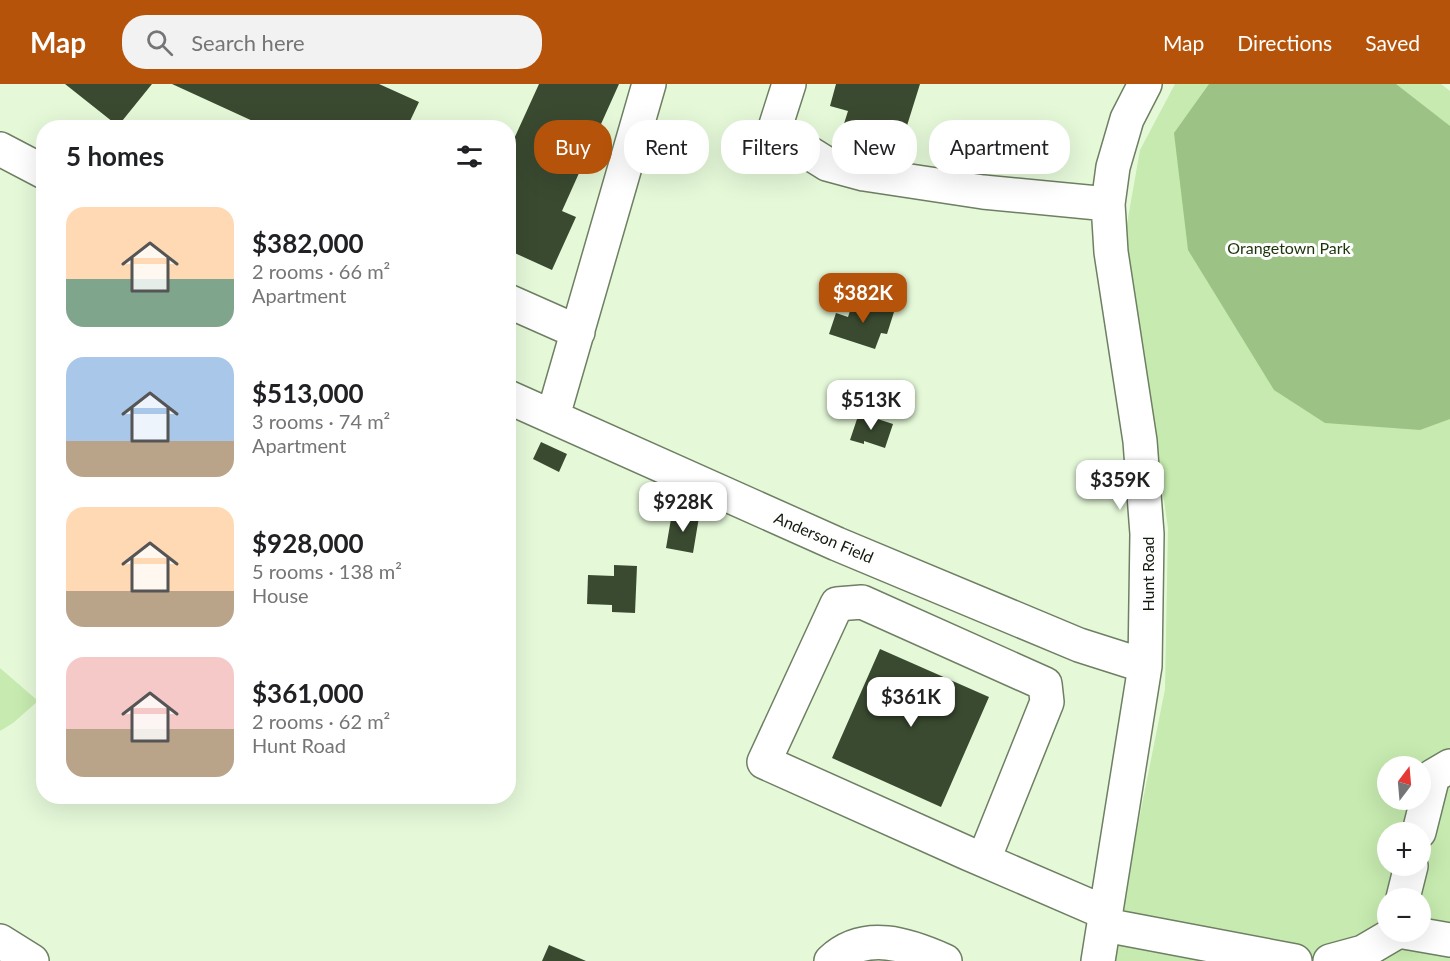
<!DOCTYPE html>
<meta charset="utf-8">
<style>
:root{--surface:#fff;--page:#f2f2f2;--text:#202124;--muted:#757577;--accent:#b45309}
body{margin:0;font-family:Lato,sans-serif;background:var(--page);color:var(--text);height:100vh;display:flex;flex-direction:column;font-size:22px;white-space:nowrap}
*{box-sizing:border-box;margin:0}
p{font-size:20px;color:var(--muted)}
.icon{flex:none;width:33px;height:33px;fill:none;stroke:currentColor;stroke-width:2;stroke-linecap:round;stroke-linejoin:round}
.map{position:relative;flex:1;overflow:hidden}
.panel{position:absolute;left:36px;top:36px;width:480px;height:684px;display:flex;flex-direction:column;background:var(--surface);border-radius:24px;box-shadow:0 6px 24px #0002}
.panel>*{flex:none}
.banner{position:absolute;left:534px;top:36px;width:570px;height:54px;display:flex;gap:12px}
.needle{width:39px;rotate:16deg}
.tools{position:absolute;left:1377px;top:672px;display:grid;gap:12px}
.tools a{display:grid;place-items:center;width:54px;height:54px;border-radius:50%;background:var(--surface);box-shadow:0 6px 24px #0002;font-size:30px}
.price{position:absolute;translate:-50% -51px;padding:0 14px;border-radius:12px;background:#fff;color:#222;font-size:20px;line-height:39px;filter:drop-shadow(0 2px 3px #0008)}
.price::after{content:'';position:absolute;left:50%;top:36px;width:18px;height:14px;margin-left:-9px;background:inherit;clip-path:polygon(0 0,100% 0,50% 100%)}
.price.on{background:var(--accent);color:#fff}
ul{padding:0;list-style:none}
li{display:flex;align-items:center;gap:18px;height:150px;padding:0 30px}
li span{display:grid;place-items:center;flex:none;width:168px;height:120px;border-radius:18px;color:#555}
li>.icon{margin-inline-start:auto}
span .icon{width:72px;height:72px;fill:#fffc;stroke-width:1}
li b{font-size:26px}
h2{display:flex;justify-content:space-between;align-items:center;height:72px;padding:0 30px;font-size:26px}
.tag{padding:0 21px;border-radius:24px;background:var(--surface);box-shadow:0 6px 24px #0002;font-size:21px;line-height:54px}
.tag.on{background:var(--accent);color:#fff}
header{display:flex;align-items:center;gap:36px;box-sizing:border-box;height:84px;padding:0 30px;background:var(--accent);color:#fff}
header strong{font-size:28px}
nav{display:flex;gap:33px;margin-inline-start:auto;font-size:21px}
.search{width:420px;height:54px;background:var(--page);display:flex;align-items:center;gap:15px;box-sizing:border-box;padding:0 21px;border-radius:24px;color:var(--muted);font-size:22px}
.map>svg:first-child{display:block}
.green{fill:#c6eaaf;fill-rule:evenodd}
.water{fill:#9dc286}
.building{fill:#3a4a30}
.lines{fill:none;stroke-linecap:round;stroke-linejoin:round}
.minor-casing{stroke:#6e7f63;stroke-width:36}
.minor{stroke:#fff;stroke-width:33}
.labels{text-anchor:middle;dominant-baseline:central;stroke-width:6;stroke-linejoin:round;paint-order:stroke}
.park-label{font-size:16px;fill:#1c3409;stroke:#fefefe}
.street-label{font-size:16px;fill:#12190e;stroke:#fefefe}
</style>
<header>
<strong>Map</strong>
<div class="search"><svg class="icon" aria-label="search" viewBox="0 0 24 24"><circle cx="10" cy="10" r="6"/><path d="M15 15l6 6"/></svg>Search here</div>
<nav><a>Map</a><a>Directions</a><a>Saved</a></nav>
</header>
<div class="map">
<svg width="1450" height="877" viewBox="0 0 1450 877">
<rect width="100%" height="100%" fill="#e5f9d9"/>
<!-- green -->
<path class="green" d="M1175 0H1441L1450 7V877H1111L1165 605 1168 444 1125 151 1140 66ZM1388 682H1420V716H1388ZM1388 748H1420V782H1388ZM1388 814H1420V848H1388Z
M0 584 38 617 13 639 0 647Z"/>
<!-- water -->
<path class="water" d="M1209 0H1396L1450 42V335L1420 346 1325 339 1274 306 1188 166 1174 49Z"/>
<!-- building -->
<path class="building" d="M65 0H152L118 42Z
M172 0H379L419 18 410 37 426 44H268Z
M539 0H619L562 127 576 133 552 186 508 166V68Z
M836 0H920L900 64 842 46 848 27 830 22Z
M854 215 894 228 887 250 881 249 875 265 829 250 836 229 848 233Z
M859 329 893 340 885 364 864 357V360L850 356Z
M541 358 567 370 559 388 533 375Z
M672 429 699 433 693 469 666 464Z
M614 481 637 482 635 529 612 528V521L587 520 588 491 614 492Z
M880 565 989 613 941 723 832 674Z
M549 861 586 877H542Z"/>
<g class="lines">
<defs>
<path id="minor" d="M789 0 774 47 827 80 864 90 983 108 1108 120
M0 65 44 88
M508 217 578 248
M508 313 837 460 1079 561 1145 582
M553 332 649 0
M1419 748 1433 692 1450 682
M984 775 1047 618 1045 600 862 518 837 520 764 678 967 769 1106 829
M1403 814 1411 782
M1105 841 1295 877
M1404 848 1450 856
M0 857 32 877
M831 877C865 845 909 861 945 877
M1098 877 1145 582 1147 450 1140 357 1111 168 1108 120 1113 83 1127 35 1145 0
M1330 877 1363 868 1397 848"/>
</defs>
<!-- minor casing -->
<use href="#minor" class="minor-casing"/>
<!-- minor -->
<use href="#minor" class="minor"/>
</g>
<g class="labels">
<!-- park labels -->
<g class="park-label">
<text x="1289" y="163">Orangetown Park</text>
</g>
<!-- street labels -->
<g class="street-label">
<text transform="translate(824 453) rotate(23)">Anderson Field</text>
<text transform="translate(1147 490) rotate(-90)">Hunt Road</text>
</g>
</g>
</svg>
<div class="tools">
<a><svg class="needle" viewBox="-14 -14 28 28"><path d="M0-13l5 13h-10z" fill="#e53935"/><path d="M0 13l5-13h-10z" fill="#757577"/></svg></a>
<a>+</a>
<a>−</a>
</div>
<b class="price on" style="left:863px;top:240px">$382K</b>
<b class="price" style="left:871px;top:347px">$513K</b>
<b class="price" style="left:1120px;top:427px">$359K</b>
<b class="price" style="left:683px;top:449px">$928K</b>
<b class="price" style="left:911px;top:644px">$361K</b>
<div class="banner">
<a class="tag on">Buy</a>
<a class="tag">Rent</a>
<a class="tag">Filters</a>
<a class="tag">New</a>
<a class="tag">Apartment</a>
</div>
<section class="panel">
<h2>5 homes<svg class="icon" aria-label="filters" viewBox="0 0 24 24"><path d="M4 7h16M4 17h16"/><circle cx="9" cy="7" r="2"/><circle cx="15" cy="17" r="2"/></svg></h2>
<ul>
<li><span style="background:linear-gradient(#ffd9b3 60%,#7fa58c 0)"><svg class="icon" aria-label="home" viewBox="0 0 24 24"><path d="M3 11l9-7 9 7M6 9v11h12V9"/></svg></span><div><b>$382,000</b><p>2 rooms · 66 m²</p><p>Apartment</p></div></li>
<li><span style="background:linear-gradient(#a9c7e8 70%,#b9a48a 0)"><svg class="icon" aria-label="home" viewBox="0 0 24 24"><path d="M3 11l9-7 9 7M6 9v11h12V9"/></svg></span><div><b>$513,000</b><p>3 rooms · 74 m²</p><p>Apartment</p></div></li>
<li><span style="background:linear-gradient(#ffd9b3 70%,#b9a48a 0)"><svg class="icon" aria-label="home" viewBox="0 0 24 24"><path d="M3 11l9-7 9 7M6 9v11h12V9"/></svg></span><div><b>$928,000</b><p>5 rooms · 138 m²</p><p>House</p></div></li>
<li><span style="background:linear-gradient(#f6c9c9 60%,#b9a48a 0)"><svg class="icon" aria-label="home" viewBox="0 0 24 24"><path d="M3 11l9-7 9 7M6 9v11h12V9"/></svg></span><div><b>$361,000</b><p>2 rooms · 62 m²</p><p>Hunt Road</p></div></li>
</ul>
</section>
</div>
